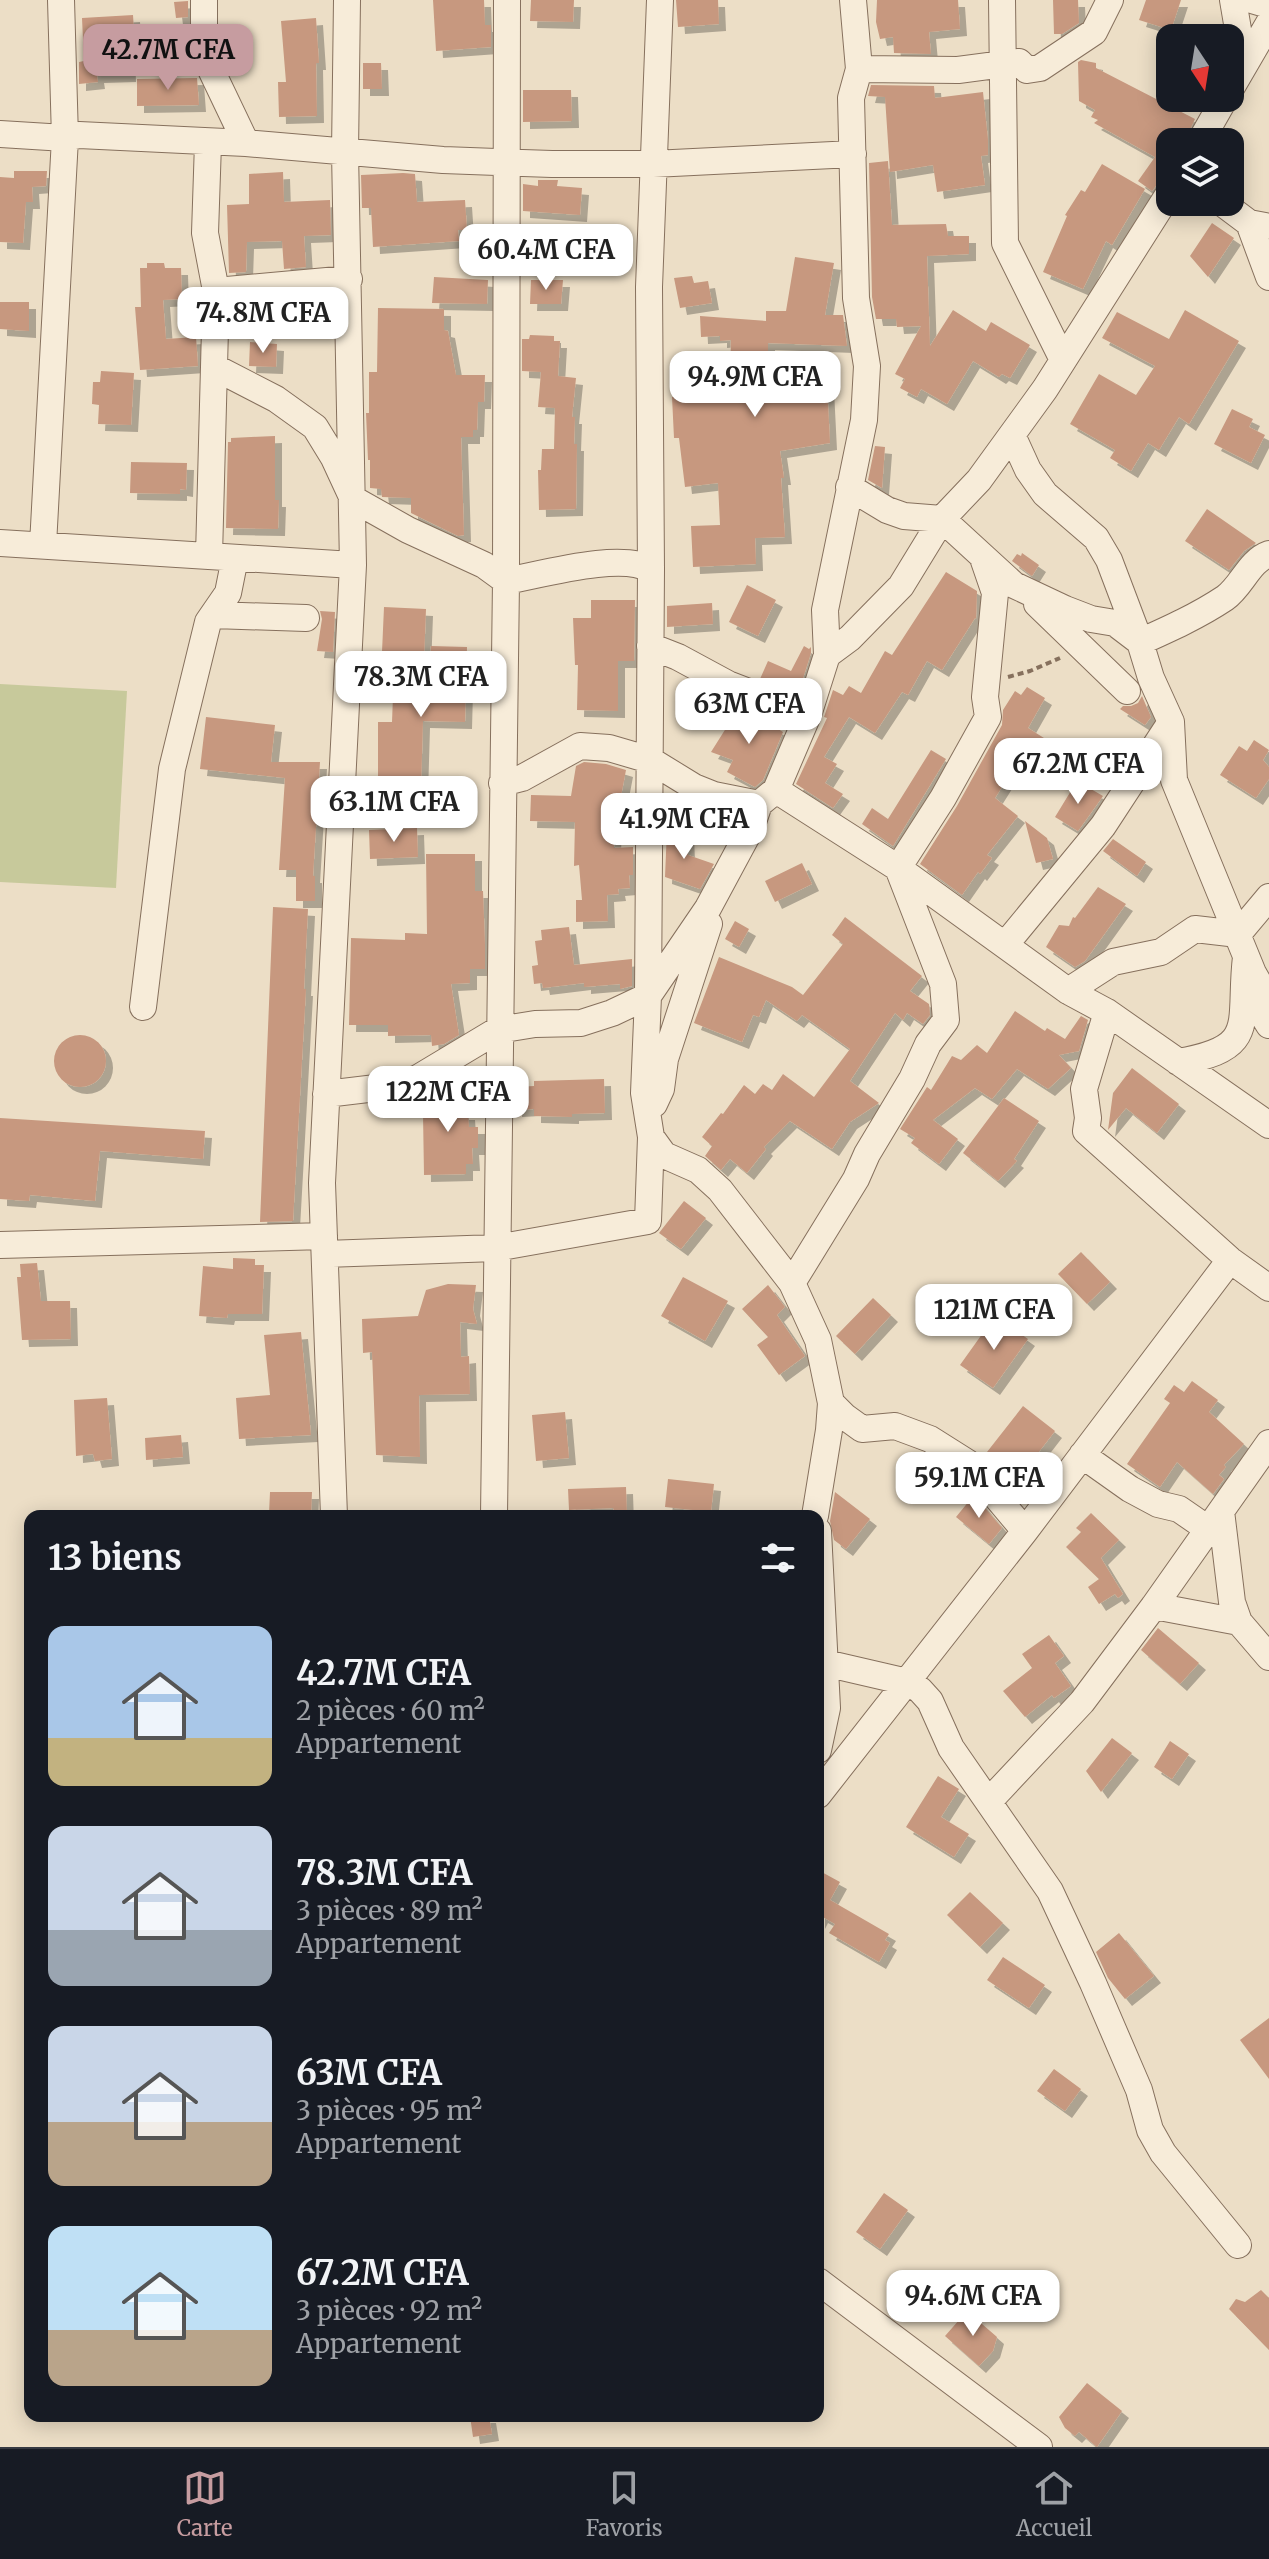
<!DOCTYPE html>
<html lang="fr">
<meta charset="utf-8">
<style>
:root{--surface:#171b24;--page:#20242c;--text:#f1f3f6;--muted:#9ea1a6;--line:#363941;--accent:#c69ca0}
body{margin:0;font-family:Merriweather,serif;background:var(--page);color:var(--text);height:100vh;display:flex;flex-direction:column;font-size:30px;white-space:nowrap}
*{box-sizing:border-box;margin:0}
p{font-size:26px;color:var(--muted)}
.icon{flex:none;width:44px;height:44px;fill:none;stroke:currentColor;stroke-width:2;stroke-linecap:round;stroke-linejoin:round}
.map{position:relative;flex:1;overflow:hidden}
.side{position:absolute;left:24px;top:1510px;width:800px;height:912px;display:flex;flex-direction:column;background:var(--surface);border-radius:16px;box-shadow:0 4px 20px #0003}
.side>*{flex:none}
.needle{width:52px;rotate:168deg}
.controls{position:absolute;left:1156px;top:24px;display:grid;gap:16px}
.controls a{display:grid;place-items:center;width:88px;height:88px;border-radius:16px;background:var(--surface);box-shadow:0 4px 20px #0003;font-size:40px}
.price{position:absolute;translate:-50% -68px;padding:0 18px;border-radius:16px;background:#fff;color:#222;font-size:26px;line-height:52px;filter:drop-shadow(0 2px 4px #0008)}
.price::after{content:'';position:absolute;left:50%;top:48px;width:24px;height:18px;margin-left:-12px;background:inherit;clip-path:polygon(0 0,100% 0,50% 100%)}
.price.current{background:var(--accent);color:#111}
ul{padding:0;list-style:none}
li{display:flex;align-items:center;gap:24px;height:200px;padding:0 24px}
li span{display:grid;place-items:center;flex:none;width:224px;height:160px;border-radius:16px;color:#555}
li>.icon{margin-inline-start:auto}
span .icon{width:96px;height:96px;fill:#fffc;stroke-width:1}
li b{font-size:34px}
h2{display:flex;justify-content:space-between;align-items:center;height:96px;padding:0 24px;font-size:34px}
.tabs{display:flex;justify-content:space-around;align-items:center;height:112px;border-top:2px solid var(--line);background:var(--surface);font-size:22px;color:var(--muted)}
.tabs a{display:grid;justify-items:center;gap:4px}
.tabs .current{color:var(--accent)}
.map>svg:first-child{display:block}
.green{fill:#c7c99b}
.building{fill:#c7987f;filter:url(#shadow)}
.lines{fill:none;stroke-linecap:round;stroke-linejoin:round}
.minor-casing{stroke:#86705d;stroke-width:28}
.path{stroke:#86705d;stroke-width:4;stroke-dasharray:6 4;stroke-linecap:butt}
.minor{stroke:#f7ecd9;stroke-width:26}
</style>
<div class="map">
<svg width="1269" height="2447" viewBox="0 0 1269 2447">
<defs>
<filter id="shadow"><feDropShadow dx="7" dy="7" stdDeviation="0" flood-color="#0004"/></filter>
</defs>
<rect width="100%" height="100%" fill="#ecdec6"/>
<!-- green -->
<path class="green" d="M0 684 127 691 116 888 0 882Z"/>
<!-- building -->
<path class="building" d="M433 0H484L485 25H491V47L436 51Z
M531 0H574L573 22 530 21Z
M676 0H718L719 24 678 27Z
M877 0H958L960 29 929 32 931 54 894 53 893 37 880 39 876 22Z
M1053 0H1078L1079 23 1062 34H1054Z
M1146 0H1181L1171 30 1139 20Z
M188 1V17L176 18 174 2Z
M133 15 135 47 128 48 129 75 97 76 98 82 79 84V62L84 61 82 18Z
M316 18 319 63H316L317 116 279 117 278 82H286L281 21Z
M1081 60 1096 63V68L1195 119 1184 142H1170V176L1162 178 1152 191 1138 181 1155 157 1094 123 1098 120 1091 117 1095 110 1079 101 1078 62Z
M363 63H381L382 89H363Z
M197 78 199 105 137 106V79Z
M871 85 934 86 935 98 983 92 988 140V155L981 156 985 185 937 192 933 165 890 172 885 97 868 96Z
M523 90H571L572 121 523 122Z
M888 161 892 225 946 224 948 236H969V254L927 256 930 346 953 310 986 331 991 322 1030 345 1010 378 1002 374 999 377 973 361 947 404 921 389 917 397 900 388 905 379 895 374 921 326 897 327 896 319H876L872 297 869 163Z
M1102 164 1145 189 1112 245 1106 241 1083 289 1043 272 1067 216 1065 215 1081 190 1085 192Z
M14 171H47L46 186 32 187 33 202H26L23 243 0 242V177L14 178Z
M283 172 284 202 330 200 331 235 304 236 306 267 284 269 282 241 247 242 246 272 229 273 227 205 249 204V174Z
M403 173 415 174 417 202 465 200 467 230H458L459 241 373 247 371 208H362L361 175Z
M538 180H558L557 186 582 188 580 215 523 211V184L538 186Z
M1212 223 1234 238 1208 277 1190 256Z
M795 257 834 263 825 315H843L847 346 768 343V381L819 378V384L827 383 830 443 780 451 784 478H781L785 537 755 538 756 564 693 567 691 526 720 525 718 483 685 487 679 438H674L672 397 699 396 697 377 730 373 731 340 720 341V336L701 337 700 316 766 321V311H786Z
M147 263H164L165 268H181L182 299 163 300 166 339 196 337 198 366 140 370 135 307H141L140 268H147Z
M692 276 694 283 708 281 712 303 680 308 674 278Z
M434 277 488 280 487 304 432 303Z
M531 280H563L561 304H530Z
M0 302H29V331L0 329Z
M378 308 444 309V330L448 331 456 375H485L484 402H478L477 430H473V437H461L464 535 458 536 411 513V498L382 497 381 489 370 488V460H368L366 413H369V372H377Z
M1185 310 1239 341 1189 424 1179 417 1159 450 1148 443 1131 471 1110 458 1115 450 1070 424 1099 374 1136 395 1155 366 1102 338 1117 312 1169 339Z
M530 335 554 336V341H560L558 376 576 378 572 417H575L574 444H577L576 509 539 510 538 470H541L542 449H554L555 408 538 407 541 372 522 371V339H529Z
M250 342 277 344 276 367 249 366Z
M101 371 134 373 131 425 98 424 99 405 92 404 93 382H100Z
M1232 409 1253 419 1249 427 1265 435 1251 463 1214 444Z
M275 436V500H279L278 529 226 528 228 442H231V438Z
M875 446 885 447 882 488 868 480Z
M131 462 187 463 186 490 180 489V494L130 493Z
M1207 509 1256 543 1244 551 1229 570 1185 541Z
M1022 553 1039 565 1032 576 1012 561 1017 554 1021 556Z
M946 572 977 591 976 619 975 618 942 670 927 661 908 695 902 692 875 733 849 717 824 757 837 764 825 783 843 794 833 808 796 784 827 718 824 717 833 690 843 695 849 686 861 693 885 651 892 655Z
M747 585 776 600 758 636 729 622Z
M591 600H635L634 661H618V711L577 710 578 665H575L573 618H591Z
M712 603 713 624 667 627V606Z
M384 607 426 609 424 660 386 658V652H382Z
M320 611 335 612 333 652 317 651 322 619Z
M431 646 467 647 465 722 423 721 421 788H378V722H392L393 696H429Z
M804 646 809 649 811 647V653L798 694 760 679 768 661 791 671Z
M1027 687 1045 698 1028 728 1052 743 1033 773 1017 763 995 798 1018 816 987 855 992 858 980 874 978 872 962 895 920 864 957 806 1002 725 1003 710 1015 691 1021 695Z
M1142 696 1151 717 1145 725 1120 709 1123 706H1131L1138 703Z
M740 706 783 732 763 780 755 787 727 772 733 760 711 752Z
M206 717 275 725 271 762H320L313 876H315V901H296V870H279L285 778 200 769Z
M1254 740 1269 750 1263 760 1269 767V779L1256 798 1220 775 1239 746 1247 751Z
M931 750 946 759 893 846 862 824 872 808 888 819Z
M584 762 606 764 626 770 621 796H633V814H615L614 848 633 847V875H629L630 888 618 889 619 894 607 895 608 921 576 922V900H582L579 865 574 866 575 822 530 821 531 795 571 796 576 766Z
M1077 781 1103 796 1078 831 1055 817Z
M1025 821 1047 838 1053 859 1036 863Z
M417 828 418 857 370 859 369 830Z
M687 828 688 855 714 864 700 889 665 877 667 829Z
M1113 839 1146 862 1137 876 1103 851Z
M426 854H475V891H483L485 945V969H470V983L451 984 459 1035 444 1044 432 1046 431 1035 388 1036V1025H349L351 938 405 940V933L427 934Z
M802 863 812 884 775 902 765 881Z
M1098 887 1126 904 1085 961 1075 967 1046 947 1059 925 1069 926 1073 917 1075 918Z
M273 907 308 909 304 989H306L293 1221 260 1222Z
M845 917 922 976 910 991 929 1004 930 1015 923 1024 907 1013 903 1020 895 1013 850 1081 879 1103 850 1122 832 1149 790 1121 764 1147 766 1149 747 1173 730 1159 721 1170 705 1156 712 1146 702 1137 721 1113 723 1114 744 1085 755 1094 763 1084 772 1090 783 1074 814 1097 850 1049 802 1015 797 1021 766 1000 759 1017 753 1015 742 1042 694 1023 719 957 792 987 803 995 843 944 832 935Z
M735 921 749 929 739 947 725 939Z
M569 927 574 965 632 959V986L620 989V984L584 987V983L543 988 542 983 534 984 532 966 538 965 535 941 542 940 541 930Z
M1015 1011 1045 1031 1047 1028 1065 1039 1081 1016 1088 1020 1079 1051 1059 1055 1071 1068 1048 1089 1017 1069 992 1099 975 1088 933 1120 958 1139 939 1164 911 1143 915 1138 900 1129 927 1087 931 1090 952 1056 961 1060 977 1045 987 1053Z
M54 1061a26 26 0 1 1 52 0a26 26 0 1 1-52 0Z
M1132 1068 1179 1104 1157 1133 1126 1108 1108 1130 1113 1093Z
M604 1079 605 1113 572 1114V1117L534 1116V1109L515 1110 516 1087 534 1086V1081Z
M459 1082 462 1113H468L469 1127H478V1148H472L473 1164H466V1174L424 1175 423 1114H433L432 1099H437L436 1086Z
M1004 1098 1039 1121 1014 1159 1017 1161 998 1181 963 1153Z
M0 1118 205 1131 203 1159 100 1151 95 1201 30 1195 29 1201 0 1199Z
M684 1201 706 1218 681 1249 659 1233Z
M1081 1252 1110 1282 1087 1304 1058 1274Z
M233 1258 255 1259V1265H264L262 1314H228L227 1318 199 1316 203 1266 233 1269Z
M37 1263 41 1301H70L71 1339 22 1340 17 1277H21L20 1264Z
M683 1277 728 1301 705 1341 661 1316Z
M448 1284 476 1285 473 1309 477 1324 460 1322 461 1357 469 1356 470 1394 419 1395 420 1457 376 1455 372 1352 363 1353 362 1319 418 1316 426 1290Z
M768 1285 785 1307 777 1315 805 1356 779 1375 757 1345 768 1337 742 1309Z
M873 1298 891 1315 855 1354 836 1336Z
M995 1316 1028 1339 993 1388 960 1365Z
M301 1332 311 1435 239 1439 236 1398 270 1395 264 1335Z
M1192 1381 1218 1400 1209 1412 1244 1444 1224 1465 1226 1467 1219 1475 1224 1479 1213 1494 1177 1462 1160 1487 1127 1464 1170 1403 1164 1399 1174 1385 1184 1392Z
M107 1398 112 1459 95 1461 93 1454 76 1456 74 1400Z
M1023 1406 1055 1431 1038 1453 1049 1473 1036 1490 987 1452Z
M565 1412 569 1458 536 1461 532 1415Z
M181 1435 183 1457 146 1460 145 1438Z
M668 1479 714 1484 711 1512 665 1507Z
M626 1487 627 1516H617L613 1508 569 1510 568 1489Z
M270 1492H312L311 1515 269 1514Z
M835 1492 870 1519 846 1549 834 1540 830 1521Z
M974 1495 1002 1528 989 1544 956 1517Z
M1091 1513 1119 1540 1101 1558 1123 1594 1118 1598 1115 1594 1099 1604 1088 1587 1099 1579 1066 1547 1081 1532 1076 1528Z
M1158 1628 1199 1663 1180 1684 1141 1650Z
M1049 1635 1064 1656 1055 1663 1071 1686 1054 1698 1052 1695 1025 1717 1003 1691 1032 1668 1022 1654Z
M1112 1738 1132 1753 1101 1792 1086 1771Z
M1170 1741 1189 1754 1172 1779 1154 1767Z
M938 1776 959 1789 941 1817 969 1834 954 1857 906 1827Z
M818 1870 840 1882 830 1900 889 1934 885 1940 890 1943 879 1962 829 1933 835 1924 821 1916 818 1922Z
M970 1892 1003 1923 980 1947 947 1915Z
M1119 1933 1154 1976 1125 1999 1108 1978 1096 1952Z
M1003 1957 1045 1985 1029 2008 987 1980Z
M1269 2018V2079L1240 2040Z
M1054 2069 1081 2089 1065 2111 1037 2091Z
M884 2193 908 2210 880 2249 856 2232Z
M1261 2290 1269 2298V2350L1229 2309 1236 2299 1245 2302Z
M967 2311 997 2337 993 2351 979 2366 945 2336Z
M1087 2383 1122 2411 1097 2447 1079 2432 1075 2436 1065 2428 1059 2417Z
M470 2416H489L492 2434 473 2437Z"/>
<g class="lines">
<defs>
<path id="minor" d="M204 0V55L246 143
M660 0 649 287 651 570 648 996 644 1093 651 1137 664 1155 698 1170 720 1190 792 1283 818 1340 831 1403 829 1430 815 1516
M1002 0 1005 243 1063 360
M1233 0 1244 65
M1252 0 1269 5
M859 69 958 70 1019 62 1027 70 1040 68 1094 32 1110 0
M1230 90 1269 23
M0 134 65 138 79 135 246 143 443 160 552 164H653L853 154
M1200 142 1225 98
M208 143 205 233 216 291 349 279
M1221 202 1249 223 1265 226
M1249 223 1269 277
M214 367 276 399 315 427 334 458 353 499 408 530 484 565 506 581C540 575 623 551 651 570
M1012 435 1028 470 1045 494 1096 538 1109 560 1140 642C1169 629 1198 616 1225 598 1242 586 1249 561 1269 554
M849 487 887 510 904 516 942 519 1014 585 1065 609 1091 619 1115 623 1140 642 1151 678 1171 722 1174 780 1253 973 1269 1001
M0 543 353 565
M43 545 65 138 61 0
M209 556 216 291
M1037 604 1127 691
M213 615 306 618
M650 646 678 657 728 684 808 715
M827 655 850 638 901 586 942 519 979 480 1045 389 1170 192
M502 783 522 778 580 746 609 748 650 760 694 787 714 795 759 804
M776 790 898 868 1068 991 1107 1012 1269 1125
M1005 945 1103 826 1171 722
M1254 986 1259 1009 1269 1025
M1068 991 1113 962 1161 952 1195 929 1238 934 1269 897
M143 1007 172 769 208 622 228 593 235 558
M1107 1012 1084 1089 1088 1118 1086 1131 1230 1260 1269 1288
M1178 1062C1260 1048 1238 1024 1246 957
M326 1094 401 1085 418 1078 498 1030 535 1024 581 1023 612 1013 648 996 708 908 751 828 759 804 776 790 808 715 827 655 825 610 864 420 867 366 856 298 851 98 859 69 853 0
M654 1104 661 1089 665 1059 709 924
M0 1245 324 1236
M325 1254 496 1248 648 1221 651 1137
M792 1283 856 1179 867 1154 912 1079 928 1044 946 1020 943 984 898 868 943 798 988 717 985 697 995 593 983 558
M831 1403 844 1416 862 1429 895 1426 930 1439 968 1463 1025 1531
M1082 1455 1130 1489 1158 1504 1179 1509 1208 1529
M1221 1511 1232 1602 1239 1622 1269 1657
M334 1516 322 1183 353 565 345 152 347 0
M494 1516 506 581 507 0
M818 1531 827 1708 818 1750
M1154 1606 1239 1622
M825 1663 907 1682 920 1690 930 1701 951 1748 1050 1891 1093 1983 1139 2090 1150 2130 1163 2153 1238 2245
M818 1795 1025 1531 1230 1260
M990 1800 1082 1702 1154 1606 1269 1443
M818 2281 1039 2447"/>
</defs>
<!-- minor casing -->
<use href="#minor" class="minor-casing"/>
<!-- path -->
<path class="path" d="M1008 677 1030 671 1060 658"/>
<!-- minor -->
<use href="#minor" class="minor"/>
</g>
</svg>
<div class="controls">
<a><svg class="needle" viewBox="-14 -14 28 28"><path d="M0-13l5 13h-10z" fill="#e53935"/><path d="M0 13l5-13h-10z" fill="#9ea1a6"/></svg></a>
<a><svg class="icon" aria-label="layers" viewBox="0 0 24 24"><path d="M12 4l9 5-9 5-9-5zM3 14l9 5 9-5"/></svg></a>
</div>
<b class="price current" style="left:168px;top:92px">42.7M CFA</b>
<b class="price" style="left:546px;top:292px">60.4M CFA</b>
<b class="price" style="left:263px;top:355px">74.8M CFA</b>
<b class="price" style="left:755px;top:419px">94.9M CFA</b>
<b class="price" style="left:421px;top:719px">78.3M CFA</b>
<b class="price" style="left:749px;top:746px">63M CFA</b>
<b class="price" style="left:1078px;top:806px">67.2M CFA</b>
<b class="price" style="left:394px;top:844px">63.1M CFA</b>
<b class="price" style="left:684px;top:861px">41.9M CFA</b>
<b class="price" style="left:448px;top:1134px">122M CFA</b>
<b class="price" style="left:994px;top:1352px">121M CFA</b>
<b class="price" style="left:979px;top:1520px">59.1M CFA</b>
<b class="price" style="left:973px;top:2338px">94.6M CFA</b>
<section class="side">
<h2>13 biens<svg class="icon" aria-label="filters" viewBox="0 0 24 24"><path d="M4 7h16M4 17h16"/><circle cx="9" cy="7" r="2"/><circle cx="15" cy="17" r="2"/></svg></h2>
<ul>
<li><span style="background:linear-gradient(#a9c7e8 70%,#c2b280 0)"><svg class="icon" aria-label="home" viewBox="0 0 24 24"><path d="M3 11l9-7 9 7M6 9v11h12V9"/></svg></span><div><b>42.7M CFA</b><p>2 pièces · 60 m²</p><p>Appartement</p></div></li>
<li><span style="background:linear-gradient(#c9d6e8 65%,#9aa5b1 0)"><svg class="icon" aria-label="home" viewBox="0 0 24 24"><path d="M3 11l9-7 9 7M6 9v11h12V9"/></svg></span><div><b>78.3M CFA</b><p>3 pièces · 89 m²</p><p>Appartement</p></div></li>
<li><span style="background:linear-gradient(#c9d6e8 60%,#b9a48a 0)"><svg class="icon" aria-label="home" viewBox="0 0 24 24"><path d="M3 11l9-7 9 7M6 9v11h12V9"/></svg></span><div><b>63M CFA</b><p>3 pièces · 95 m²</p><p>Appartement</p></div></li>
<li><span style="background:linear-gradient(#bfe0f5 65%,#b9a48a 0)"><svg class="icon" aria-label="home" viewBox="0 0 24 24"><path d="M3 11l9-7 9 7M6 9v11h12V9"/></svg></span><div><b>67.2M CFA</b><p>3 pièces · 92 m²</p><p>Appartement</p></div></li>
</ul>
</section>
</div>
<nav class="tabs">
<a class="current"><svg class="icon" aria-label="map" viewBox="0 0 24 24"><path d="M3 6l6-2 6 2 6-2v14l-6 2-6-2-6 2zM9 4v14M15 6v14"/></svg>Carte</a>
<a><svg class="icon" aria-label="saved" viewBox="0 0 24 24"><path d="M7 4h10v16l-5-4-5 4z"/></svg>Favoris</a>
<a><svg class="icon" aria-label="home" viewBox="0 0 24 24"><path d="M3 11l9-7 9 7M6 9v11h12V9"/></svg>Accueil</a>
</nav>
